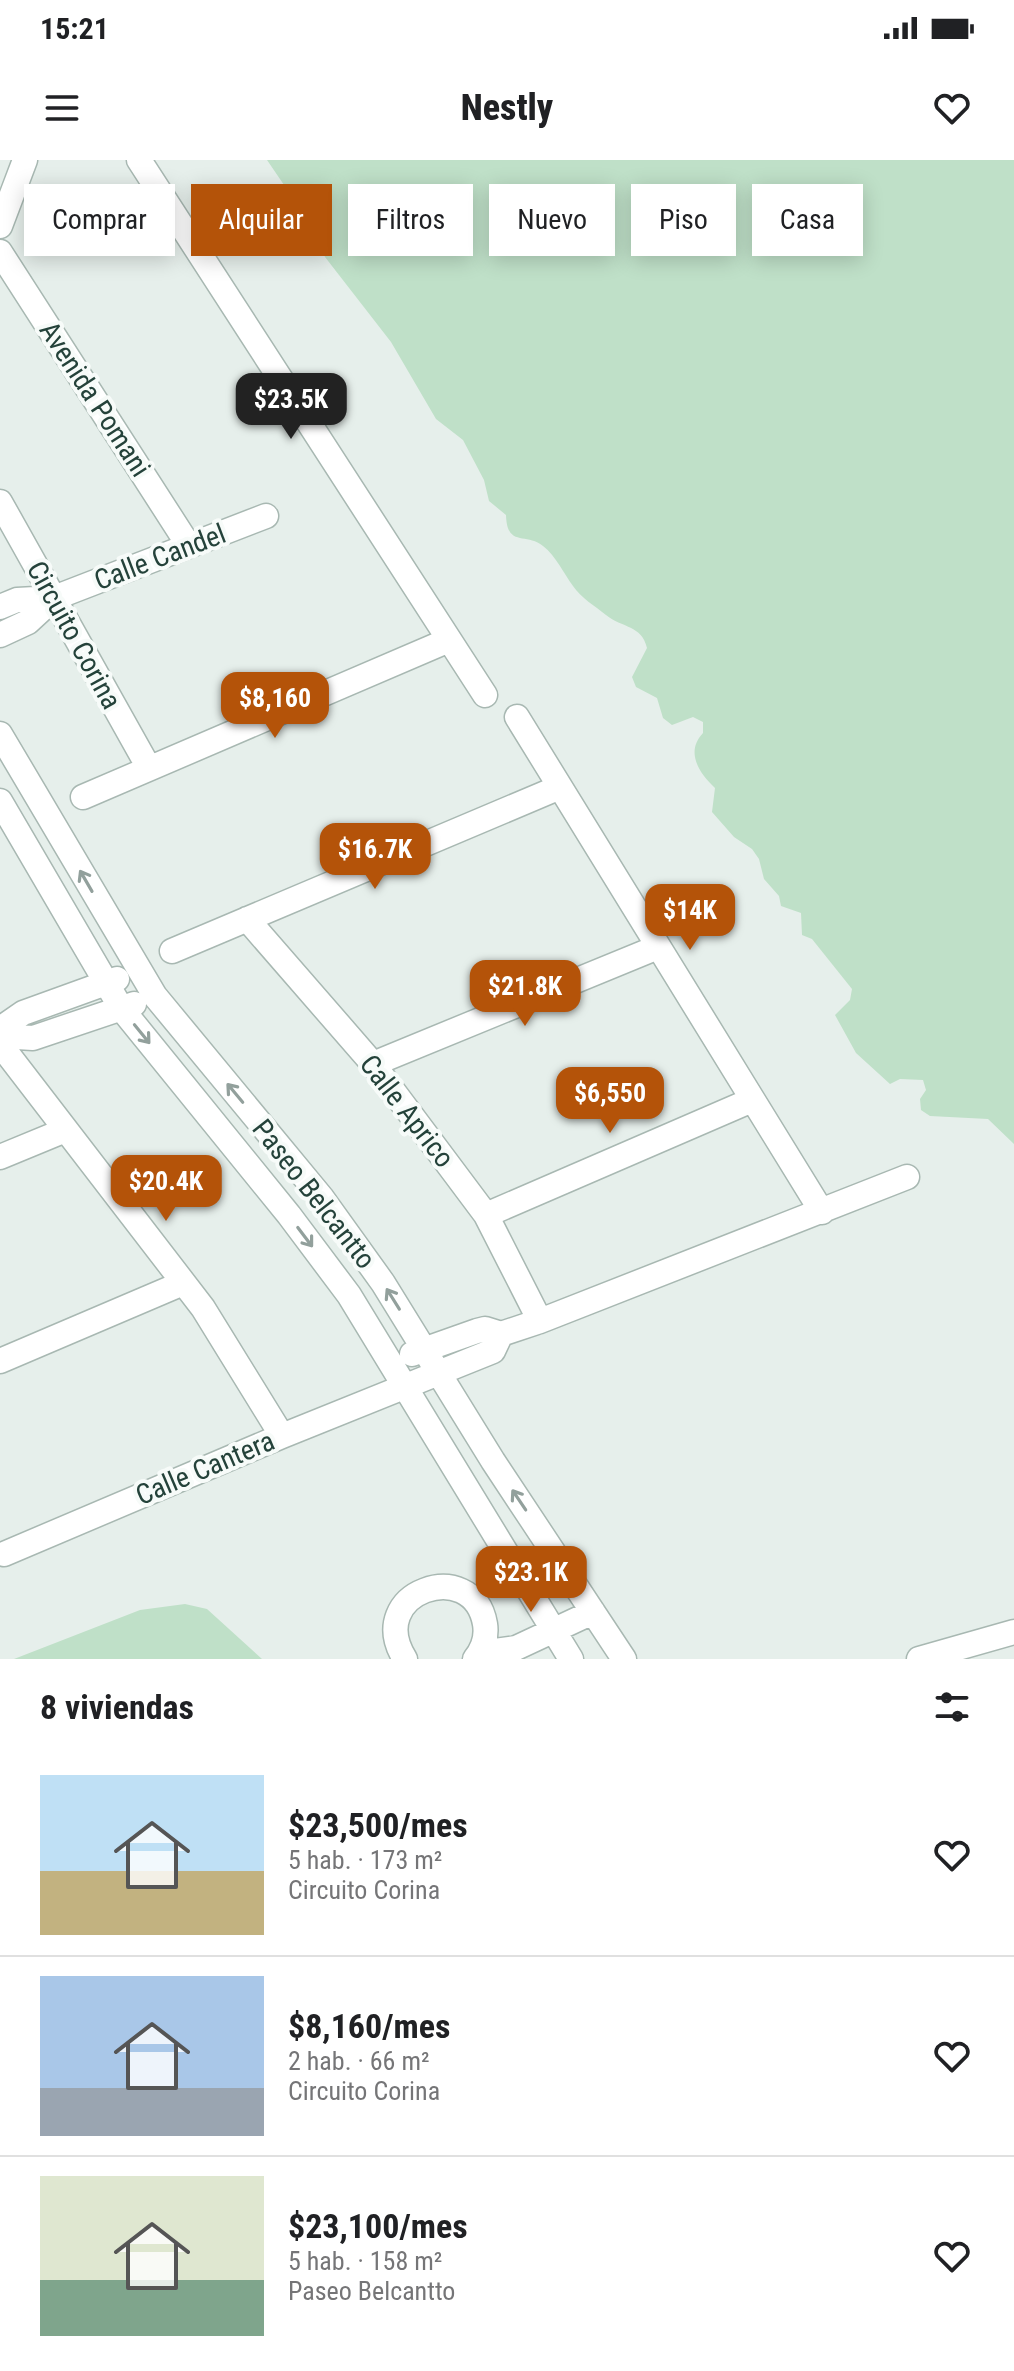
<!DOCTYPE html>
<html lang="es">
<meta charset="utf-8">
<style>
:root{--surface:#fff;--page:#f2f2f2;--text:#202124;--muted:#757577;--line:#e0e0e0;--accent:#b45309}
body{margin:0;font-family:"Roboto Condensed",sans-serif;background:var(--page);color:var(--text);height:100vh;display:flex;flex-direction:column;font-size:30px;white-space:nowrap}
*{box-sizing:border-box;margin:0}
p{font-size:26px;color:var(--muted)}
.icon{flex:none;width:44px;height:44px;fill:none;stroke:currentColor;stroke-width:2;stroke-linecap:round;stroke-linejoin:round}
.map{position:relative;height:1499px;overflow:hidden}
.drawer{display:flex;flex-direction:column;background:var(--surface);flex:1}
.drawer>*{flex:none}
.guide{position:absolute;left:24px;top:24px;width:966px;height:72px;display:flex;gap:16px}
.price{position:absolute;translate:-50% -68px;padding:0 18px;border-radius:16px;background:var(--accent);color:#fff;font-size:26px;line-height:52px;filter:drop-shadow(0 2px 4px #0008)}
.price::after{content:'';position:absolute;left:50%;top:48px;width:24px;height:18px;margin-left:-12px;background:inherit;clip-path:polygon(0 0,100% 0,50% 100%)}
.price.current{background:#222;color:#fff}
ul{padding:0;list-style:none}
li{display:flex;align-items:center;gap:24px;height:200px;padding:0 40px}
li+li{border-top:2px solid var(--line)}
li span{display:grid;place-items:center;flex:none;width:224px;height:160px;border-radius:0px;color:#555}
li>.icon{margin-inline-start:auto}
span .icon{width:96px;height:96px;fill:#fffc;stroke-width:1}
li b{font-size:34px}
h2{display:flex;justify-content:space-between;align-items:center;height:96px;padding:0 40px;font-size:34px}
.tag{padding:0 28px;border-radius:0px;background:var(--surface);box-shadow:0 4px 20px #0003;font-size:28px;line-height:72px}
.tag.current{background:var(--accent);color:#fff}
.status{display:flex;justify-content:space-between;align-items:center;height:56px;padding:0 40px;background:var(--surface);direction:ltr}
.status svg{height:22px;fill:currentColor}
header{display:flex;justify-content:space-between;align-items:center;height:104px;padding:0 40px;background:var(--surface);font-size:36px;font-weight:800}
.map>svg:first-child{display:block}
.green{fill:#bfe0c8}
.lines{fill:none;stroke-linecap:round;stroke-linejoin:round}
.street-casing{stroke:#a8b8b2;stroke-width:27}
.street{stroke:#fff;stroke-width:24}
.oneway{stroke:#92a09c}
.labels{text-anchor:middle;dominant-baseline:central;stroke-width:8;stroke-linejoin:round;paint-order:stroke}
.street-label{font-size:28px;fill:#24423a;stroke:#f7fbf9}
</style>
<div class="status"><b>15:21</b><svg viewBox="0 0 49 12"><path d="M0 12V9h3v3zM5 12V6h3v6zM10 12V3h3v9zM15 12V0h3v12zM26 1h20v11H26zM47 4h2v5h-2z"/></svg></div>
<header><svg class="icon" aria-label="menu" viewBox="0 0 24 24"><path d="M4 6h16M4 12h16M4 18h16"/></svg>Nestly<svg class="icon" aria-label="heart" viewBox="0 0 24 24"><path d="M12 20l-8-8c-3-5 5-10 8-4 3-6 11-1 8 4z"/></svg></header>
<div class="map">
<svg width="1014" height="1499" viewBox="0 0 1014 1499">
<rect width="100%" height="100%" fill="#e6efeb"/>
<!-- green -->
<path class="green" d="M267 0H1014V984L988 959 930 956 921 950 920 939 926 930 923 920 900 919 890 924 856 893 835 855 850 840 852 829 812 779 802 775 801 753 781 746 779 736 764 719 759 699 752 689 734 677 712 652 715 628C699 613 685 592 703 573V562L693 557 672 565 663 558 657 538 636 527 632 517 647 488C642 465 622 468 606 455 595 446 581 438 573 426 564 414 556 396 543 386 526 372 507 388 506 355L489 341 484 320 463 280 436 259 391 182 325 97 312 66Z
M185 1444 207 1449 262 1499H14L140 1450Z"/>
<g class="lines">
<defs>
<path id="street" d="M139 0 485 535
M0 66 25 0
M0 92 189 386
M0 342 149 608
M0 447 17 440 54 438 266 356
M0 475 28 462 54 438
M517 557 822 1052
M0 574 155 836 322 1038 383 1123 493 1301 624 1499
M83 637 449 480
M0 641 121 848 289 1055 349 1135 571 1499
M247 759 373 904 486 1055 540 1161
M172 791 560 627
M0 869 23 853 117 819
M0 876 33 878 134 844
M0 884 203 1148 282 1276
M373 904 658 787
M0 997 63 971
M486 1055 752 940
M412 1194 477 1171 485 1169 501 1174 540 1161 907 1017
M0 1201 183 1123
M4 1394 282 1276 493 1191 501 1174
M480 1493 516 1488 593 1452
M405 1499C363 1432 473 1395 485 1464 487 1476 483 1489 475 1499
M919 1499 1014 1472"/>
</defs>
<!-- street casing -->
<use href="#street" class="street-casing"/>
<!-- street -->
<use href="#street" class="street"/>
</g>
<!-- one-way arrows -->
<defs><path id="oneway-shaft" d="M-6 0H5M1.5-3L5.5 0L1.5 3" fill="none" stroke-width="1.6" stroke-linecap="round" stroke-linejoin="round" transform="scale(2)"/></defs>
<g class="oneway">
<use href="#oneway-shaft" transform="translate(86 721) rotate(-120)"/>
<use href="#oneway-shaft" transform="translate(142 874) rotate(51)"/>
<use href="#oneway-shaft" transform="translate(235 933) rotate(-130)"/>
<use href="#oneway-shaft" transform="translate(305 1077) rotate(53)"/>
<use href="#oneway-shaft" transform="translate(393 1139) rotate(-122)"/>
<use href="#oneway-shaft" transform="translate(519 1340) rotate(-124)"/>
</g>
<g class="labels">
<!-- street labels -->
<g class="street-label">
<text transform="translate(95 239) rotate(57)">Avenida Pomani</text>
<text transform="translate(160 397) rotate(-21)">Calle Candel</text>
<text transform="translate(74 475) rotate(61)">Circuito Corina</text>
<text transform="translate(407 951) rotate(52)">Calle Aprico</text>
<text transform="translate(314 1034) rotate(52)">Paseo Belcantto</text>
<text transform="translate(205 1308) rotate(-23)">Calle Cantera</text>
</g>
</g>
</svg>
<b class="price current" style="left:291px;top:281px">$23.5K</b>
<b class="price" style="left:275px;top:580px">$8,160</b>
<b class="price" style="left:375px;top:731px">$16.7K</b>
<b class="price" style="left:690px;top:792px">$14K</b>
<b class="price" style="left:525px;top:868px">$21.8K</b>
<b class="price" style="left:610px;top:975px">$6,550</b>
<b class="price" style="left:166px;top:1063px">$20.4K</b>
<b class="price" style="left:531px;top:1454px">$23.1K</b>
<div class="guide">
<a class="tag">Comprar</a>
<a class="tag current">Alquilar</a>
<a class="tag">Filtros</a>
<a class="tag">Nuevo</a>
<a class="tag">Piso</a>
<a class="tag">Casa</a>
</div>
</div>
<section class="drawer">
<h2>8 viviendas<svg class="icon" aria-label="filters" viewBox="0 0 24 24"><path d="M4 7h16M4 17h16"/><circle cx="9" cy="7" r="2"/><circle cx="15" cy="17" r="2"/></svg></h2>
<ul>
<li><span style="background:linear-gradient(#bfe0f5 60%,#c2b280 0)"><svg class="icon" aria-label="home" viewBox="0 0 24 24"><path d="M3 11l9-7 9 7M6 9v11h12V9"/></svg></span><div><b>$23,500/mes</b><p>5 hab. · 173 m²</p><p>Circuito Corina</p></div><svg class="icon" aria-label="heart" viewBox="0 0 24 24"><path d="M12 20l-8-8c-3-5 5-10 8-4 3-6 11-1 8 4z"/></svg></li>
<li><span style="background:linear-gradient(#a9c7e8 70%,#9aa5b1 0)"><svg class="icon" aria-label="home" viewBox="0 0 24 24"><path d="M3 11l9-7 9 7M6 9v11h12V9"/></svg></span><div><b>$8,160/mes</b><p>2 hab. · 66 m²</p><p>Circuito Corina</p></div><svg class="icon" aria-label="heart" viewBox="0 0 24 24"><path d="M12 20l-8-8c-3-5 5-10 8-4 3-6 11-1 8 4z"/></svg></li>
<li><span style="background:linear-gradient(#dfe7d0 65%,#7fa58c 0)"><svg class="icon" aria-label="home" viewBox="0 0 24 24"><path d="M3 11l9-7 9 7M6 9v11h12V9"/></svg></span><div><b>$23,100/mes</b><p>5 hab. · 158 m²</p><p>Paseo Belcantto</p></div><svg class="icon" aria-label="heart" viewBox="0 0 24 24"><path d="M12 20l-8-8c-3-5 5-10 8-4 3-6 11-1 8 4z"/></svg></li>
</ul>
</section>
